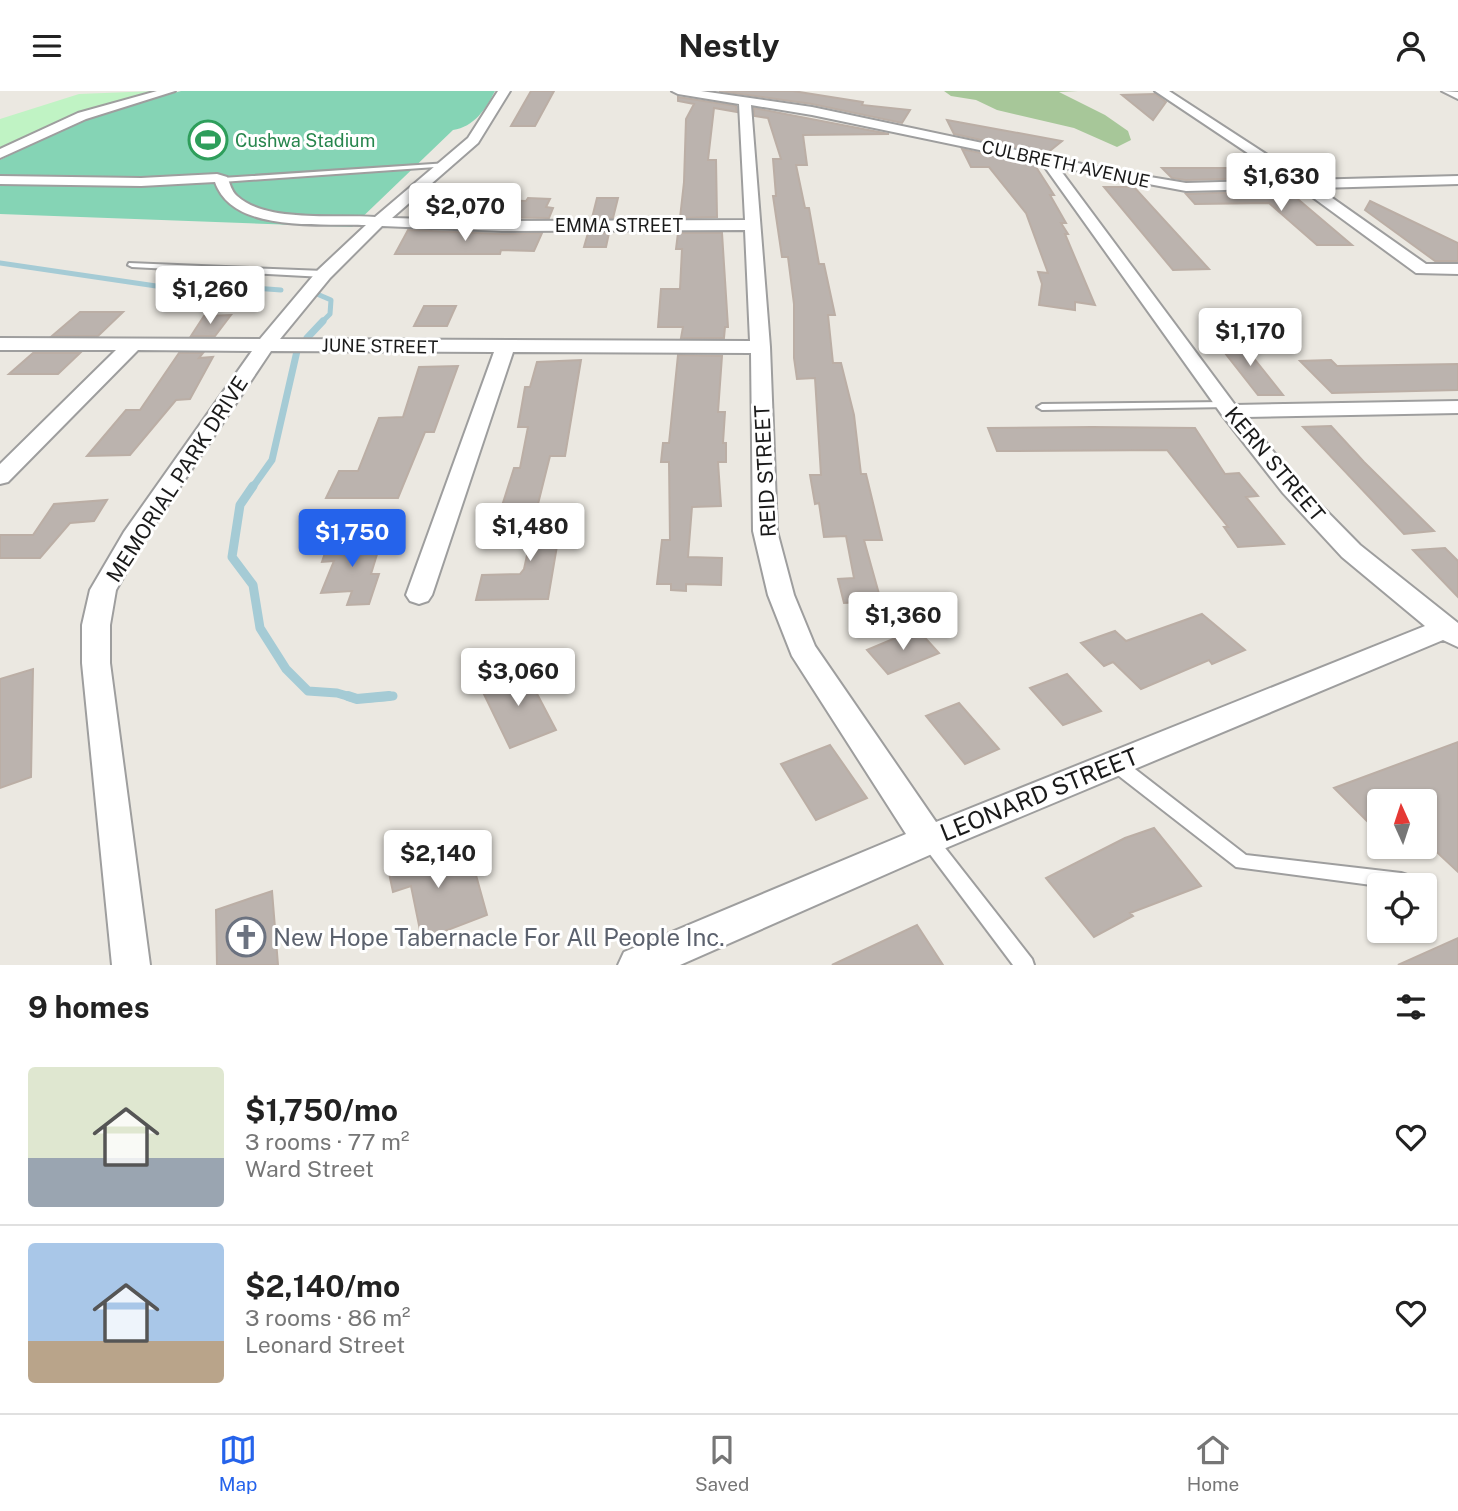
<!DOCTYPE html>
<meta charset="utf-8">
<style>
:root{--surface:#fff;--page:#f6f6f6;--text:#222;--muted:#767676;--line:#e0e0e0;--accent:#2563eb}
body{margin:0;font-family:"Public Sans",sans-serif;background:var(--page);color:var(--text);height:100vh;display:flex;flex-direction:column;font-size:26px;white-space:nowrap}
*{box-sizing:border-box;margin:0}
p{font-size:23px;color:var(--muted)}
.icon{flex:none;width:38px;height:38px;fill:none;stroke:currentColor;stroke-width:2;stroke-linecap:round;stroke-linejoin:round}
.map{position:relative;height:874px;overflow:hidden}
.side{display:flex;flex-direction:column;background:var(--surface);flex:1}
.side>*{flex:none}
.needle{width:46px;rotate:357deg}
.buttons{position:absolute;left:1367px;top:698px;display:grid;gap:14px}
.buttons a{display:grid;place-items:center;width:70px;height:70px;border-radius:7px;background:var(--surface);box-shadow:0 2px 5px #0004;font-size:35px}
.price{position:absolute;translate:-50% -60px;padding:0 16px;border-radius:7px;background:#fff;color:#222;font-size:23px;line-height:46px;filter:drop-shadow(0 2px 4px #0008)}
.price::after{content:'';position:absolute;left:50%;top:42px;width:21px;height:16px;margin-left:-10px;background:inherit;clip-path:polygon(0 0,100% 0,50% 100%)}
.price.on{background:var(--accent);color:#fff}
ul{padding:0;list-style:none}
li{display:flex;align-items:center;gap:21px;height:175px;padding:0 28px}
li+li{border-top:2px solid var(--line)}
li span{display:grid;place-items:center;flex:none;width:196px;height:140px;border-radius:7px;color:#555}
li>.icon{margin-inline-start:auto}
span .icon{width:84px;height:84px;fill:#fffc;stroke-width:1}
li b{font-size:30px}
h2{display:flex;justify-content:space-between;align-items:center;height:84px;padding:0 28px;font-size:30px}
header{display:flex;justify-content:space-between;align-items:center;height:91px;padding:0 28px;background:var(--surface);font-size:32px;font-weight:700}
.tab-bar{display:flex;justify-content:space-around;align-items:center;height:98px;border-top:2px solid var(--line);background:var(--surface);font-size:19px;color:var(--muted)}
.tab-bar a{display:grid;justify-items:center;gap:4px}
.tab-bar .on{color:var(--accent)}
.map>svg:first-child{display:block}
.forest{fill:#a7c799}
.park{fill:#c0f3c4}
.pitch{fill:#85d4b5}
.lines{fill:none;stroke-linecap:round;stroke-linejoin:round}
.stream-far3{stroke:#a5cbd5;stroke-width:5}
.stream-far2{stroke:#a5cbd5;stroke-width:7}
.stream-far1{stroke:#a5cbd5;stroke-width:9}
.stream{stroke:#a5cbd5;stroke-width:10}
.building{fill:#bbb3ae;stroke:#bbaea5;stroke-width:2}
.service-casing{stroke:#9e9e9e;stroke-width:4}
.minor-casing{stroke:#9e9e9e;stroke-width:4}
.service{fill:#fff;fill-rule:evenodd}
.minor{fill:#fff;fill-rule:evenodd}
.labels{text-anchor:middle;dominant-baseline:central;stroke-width:6;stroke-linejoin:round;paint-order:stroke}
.far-leisure-label{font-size:18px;fill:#27864d;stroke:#fff;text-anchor:start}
.far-street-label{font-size:18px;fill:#1a1a1a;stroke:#fff}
.street-label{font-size:21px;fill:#1a1a1a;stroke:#fff}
.near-street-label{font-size:24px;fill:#1a1a1a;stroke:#fff}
.near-worship-label{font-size:24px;fill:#5b616d;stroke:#fff;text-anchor:start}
</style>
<header><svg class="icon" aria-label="menu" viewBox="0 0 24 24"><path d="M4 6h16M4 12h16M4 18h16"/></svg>Nestly<svg class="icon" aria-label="person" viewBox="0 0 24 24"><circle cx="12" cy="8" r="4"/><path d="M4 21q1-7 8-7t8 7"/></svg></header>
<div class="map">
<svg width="1458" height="874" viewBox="0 0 1458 874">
<rect width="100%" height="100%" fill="#ebe8e1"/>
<!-- forest -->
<path class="forest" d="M944 0H1078L1059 1 1105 24 1128 40 1131 49 1117 56 1074 37 997 19 976 9 951 5Z"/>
<!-- park -->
<path class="park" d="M155 0 84 20 0 57V28L79 3Z"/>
<!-- pitch -->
<path class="pitch" d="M181 0H495C486 18 474 36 453 39L352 136 0 123V69L61 38 130 14Z"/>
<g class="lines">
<!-- stream-far3 -->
<path class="stream-far3" d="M0 172 190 200 240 196 281 199
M317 203 331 209 330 223 321 232"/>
<!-- stream-far2 -->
<path class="stream-far2" d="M307 247 323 230
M252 397 272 369 297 260"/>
<!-- stream-far1 -->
<path class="stream-far1" d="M253 395 240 414 232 466 253 494 260 537 286 578 308 600 337 602 354 607
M368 607 393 605"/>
<!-- stream -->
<path class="stream" d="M348 605 357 608 389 605"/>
</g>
<!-- building -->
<path class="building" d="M531 0H554L535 35H511Z
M719 0H793L863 11 862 14 910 19 902 32 812 13Z
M1155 3 1166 11 1153 29 1122 4Z
M678 6 736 15 737 21 714 17 708 69H716L717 126 680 127 684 91 686 28 694 13 678 10Z
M754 17 889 43 803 44 807 74H796L805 117H809L819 173H824L835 224H828L833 272H841L854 324 861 383H866L882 449H864L881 510 844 512 838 488 854 487 846 445 824 446 819 412 815 413 810 384H821L815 287 797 288 794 267V213L788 166H782L773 105H776L773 68H781L768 27 754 25Z
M947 29 1062 50 1046 63 954 43Z
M962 58 1034 73 1054 104H1050L1066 132H1061L1068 143H1065L1095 214 1075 211V219L1039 214 1042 193 1038 181 1048 182 1026 122 989 76H971Z
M1162 77H1242L1255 87 1186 89 1172 87Z
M1104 96H1134L1209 178 1173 179Z
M1271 100 1276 104H1293L1352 154H1317L1269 112 1195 113 1186 103Z
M426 107H482L480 109 526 110 528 107 550 108 546 116 553 117 549 127 416 125Z
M597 107H618L613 127H592Z
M1370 110 1458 152V170H1435L1365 119Z
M408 139 502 143 542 142 534 160 501 159 500 163H395Z
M588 142H609L606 156H584Z
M678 142H722L728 236H725L724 247H681L683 236H658L661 198H680L682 158H676Z
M424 215H456L447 235H414Z
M80 221H123L98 245H52Z
M231 224 215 245H191L204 225Z
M1236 245 1283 304H1258L1221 257Z
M33 262H80L58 283H9Z
M179 262H203L199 267 213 266 190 308 176 309 130 364 87 365 126 319H140Z
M678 264 722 265 718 321H725L723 352H726V371H718L721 415 692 416 688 466 722 467 721 494 686 493V500L671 499V493H657L662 449H670L669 371H661L663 352H669Z
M581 269 565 365H550L532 437H495L514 377H520L528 336H518L525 296H530L537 271Z
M1331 269 1337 275 1458 273V299L1332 302 1300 270Z
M458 275 434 341H425L398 407H326L339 380H358L379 327 403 326 419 276Z
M1331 335 1364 371 1434 440 1404 443 1303 336Z
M1092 336 1195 337 1225 383 1239 382 1258 405 1246 406 1284 453 1238 456 1224 436H1228L1167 359 997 360 988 337Z
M107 409 94 430 70 432 40 467H0V444H33L54 413Z
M568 418 563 443H559L548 508 476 509 482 484 520 483 524 478 537 419Z
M382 447 371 483H379L369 513 347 514 352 500 321 502 334 470 322 471 329 450Z
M1445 457 1458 470V506L1413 459Z
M1202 523 1245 559 1212 573 1209 569 1141 598 1113 571 1104 575 1081 552 1115 540 1126 550Z
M917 538 939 562 888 583 867 559Z
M33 578 31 686 0 697V588Z
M524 578 556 639 510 657 480 595Z
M1067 583 1101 620 1063 634 1030 597Z
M959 612 999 658 965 673 926 625Z
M1458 651V781L1424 749V710H1379V742L1334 697Z
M830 654 867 707 816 729 781 673Z
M1154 737 1201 795 1130 822 1133 825 1094 846 1046 787 1125 747Z
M428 753 435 779 471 766 487 824 422 849 411 795 393 801 386 768Z
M272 800 278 874H217L216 819Z
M917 834 943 874H832Z
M1458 847V874H1398Z"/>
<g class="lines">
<defs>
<path id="service" d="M448 72 451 74 450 75 222 91 219 89 222 87Z
M129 172 324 180 328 183 324 186 132 176 128 174Z
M1225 311 1229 312V316L1042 319 1037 316 1042 313Z
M1116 667 1122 668 1246 764 1401 782 1407 784 1410 790 1408 794 1379 795 1236 776 1110 678 1108 673 1110 668Z
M929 742 935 744 1032 868 1034 874H1013L923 754 921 749 923 744Z"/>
<path id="minor" d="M157 0H175L86 28 0 67V58L78 22Z
M498 0H510L478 52 392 127 502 130 745 129 739 13 678 3 672 0H701L812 16 1120 81 1186 92 1288 89 1155 0H1169L1306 89 1458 85V93L1318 97 1426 173H1458V183L1416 182 1300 97 1186 100 1058 76 1235 314 1458 310V322L1245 326 1299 392 1360 454 1458 532V556L1443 549 941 759 680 874H618L624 861 906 743 792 565 768 504 753 440 751 262 513 261 432 504 428 510 419 513 410 510 406 504 494 261 271 260 145 448 116 499 110 534V572L150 874H112L82 572V534L90 499 124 441 252 260 138 259 8 391 0 393V373L116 259H0V247L260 248 318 179 366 134C322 132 233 143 215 91L141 95 0 93V85L141 87 217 83 227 86C230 92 231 100 237 105 266 132 338 123 375 126L468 47ZM751 14 812 24 1042 72 1222 324 1283 402 1342 466 1425 535 936 731 815 555 794 504 777 440 770 256ZM382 135 502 140 745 139 750 250 280 248 330 187Z
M1442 0 1458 1V8Z"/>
</defs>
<!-- service casing -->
<use href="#service" class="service-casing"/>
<!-- minor casing -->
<use href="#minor" class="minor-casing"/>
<!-- service -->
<use href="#service" class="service"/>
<!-- minor -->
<use href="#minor" class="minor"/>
</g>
<!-- icons -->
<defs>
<symbol id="stadium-ring" viewBox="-11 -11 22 22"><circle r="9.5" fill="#fff" stroke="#2e9e5b" stroke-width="1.5"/><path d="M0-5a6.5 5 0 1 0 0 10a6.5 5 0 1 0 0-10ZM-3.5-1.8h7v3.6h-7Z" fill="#2e9e5b"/></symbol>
<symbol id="church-ring" viewBox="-11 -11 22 22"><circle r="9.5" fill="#fff" stroke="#6b7280" stroke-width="1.5"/><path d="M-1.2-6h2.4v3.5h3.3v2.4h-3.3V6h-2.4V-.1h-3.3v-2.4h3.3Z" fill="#6b7280"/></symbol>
</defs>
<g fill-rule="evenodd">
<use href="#stadium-ring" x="186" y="27" width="44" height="44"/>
<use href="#church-ring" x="224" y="824" width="44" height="44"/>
</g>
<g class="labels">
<!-- far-leisure labels -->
<g class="far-leisure-label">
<text x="235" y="49">Cushwa Stadium</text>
</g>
<!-- far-street labels -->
<g class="far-street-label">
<text transform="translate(1066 73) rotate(12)">CULBRETH AVENUE</text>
<text x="619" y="134">EMMA STREET</text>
<text transform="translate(380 255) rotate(1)">JUNE STREET</text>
</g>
<!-- street labels -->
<g class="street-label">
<text transform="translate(1275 373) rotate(50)">KERN STREET</text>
<text transform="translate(765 380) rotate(-93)">REID STREET</text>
<text transform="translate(177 388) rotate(-57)">MEMORIAL PARK DRIVE</text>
</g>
<!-- near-street labels -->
<g class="near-street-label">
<text transform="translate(1039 703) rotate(-22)">LEONARD STREET</text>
</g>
<!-- near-worship labels -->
<g class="near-worship-label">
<text x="273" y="846">New Hope Tabernacle For All People Inc.</text>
</g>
</g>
</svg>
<div class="buttons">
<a><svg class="needle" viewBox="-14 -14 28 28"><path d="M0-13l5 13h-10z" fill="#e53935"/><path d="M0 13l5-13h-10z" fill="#767676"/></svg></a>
<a><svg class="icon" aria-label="locate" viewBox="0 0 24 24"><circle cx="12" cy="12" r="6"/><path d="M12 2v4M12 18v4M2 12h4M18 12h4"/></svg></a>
</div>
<b class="price" style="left:1281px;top:122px">$1,630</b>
<b class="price" style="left:465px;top:152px">$2,070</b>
<b class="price" style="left:210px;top:235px">$1,260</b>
<b class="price" style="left:1250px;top:277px">$1,170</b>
<b class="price" style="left:530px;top:472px">$1,480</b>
<b class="price on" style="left:352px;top:478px">$1,750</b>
<b class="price" style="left:903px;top:561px">$1,360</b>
<b class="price" style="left:518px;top:617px">$3,060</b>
<b class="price" style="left:438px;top:799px">$2,140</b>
</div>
<section class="side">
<h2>9 homes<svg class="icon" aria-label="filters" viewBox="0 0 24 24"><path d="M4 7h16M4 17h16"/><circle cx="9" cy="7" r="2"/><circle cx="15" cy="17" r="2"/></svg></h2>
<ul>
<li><span style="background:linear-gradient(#dfe7d0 65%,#9aa5b1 0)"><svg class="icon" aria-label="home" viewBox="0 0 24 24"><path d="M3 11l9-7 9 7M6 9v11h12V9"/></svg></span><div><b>$1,750/mo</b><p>3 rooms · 77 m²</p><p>Ward Street</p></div><svg class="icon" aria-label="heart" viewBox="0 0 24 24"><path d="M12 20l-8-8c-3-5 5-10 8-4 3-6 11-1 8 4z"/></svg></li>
<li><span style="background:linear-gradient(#a9c7e8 70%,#b9a48a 0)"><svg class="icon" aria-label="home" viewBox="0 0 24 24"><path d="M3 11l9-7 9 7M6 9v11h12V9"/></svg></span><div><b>$2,140/mo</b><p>3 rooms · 86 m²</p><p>Leonard Street</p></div><svg class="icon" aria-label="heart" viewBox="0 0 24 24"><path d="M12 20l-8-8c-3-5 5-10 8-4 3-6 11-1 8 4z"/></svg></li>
</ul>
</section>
<nav class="tab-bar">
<a class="on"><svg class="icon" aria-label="map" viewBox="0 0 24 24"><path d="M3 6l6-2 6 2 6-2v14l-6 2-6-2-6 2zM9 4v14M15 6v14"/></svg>Map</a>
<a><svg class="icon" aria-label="saved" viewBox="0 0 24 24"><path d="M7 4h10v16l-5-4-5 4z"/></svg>Saved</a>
<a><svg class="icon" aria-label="home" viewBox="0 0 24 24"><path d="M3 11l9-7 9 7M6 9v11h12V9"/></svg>Home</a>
</nav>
